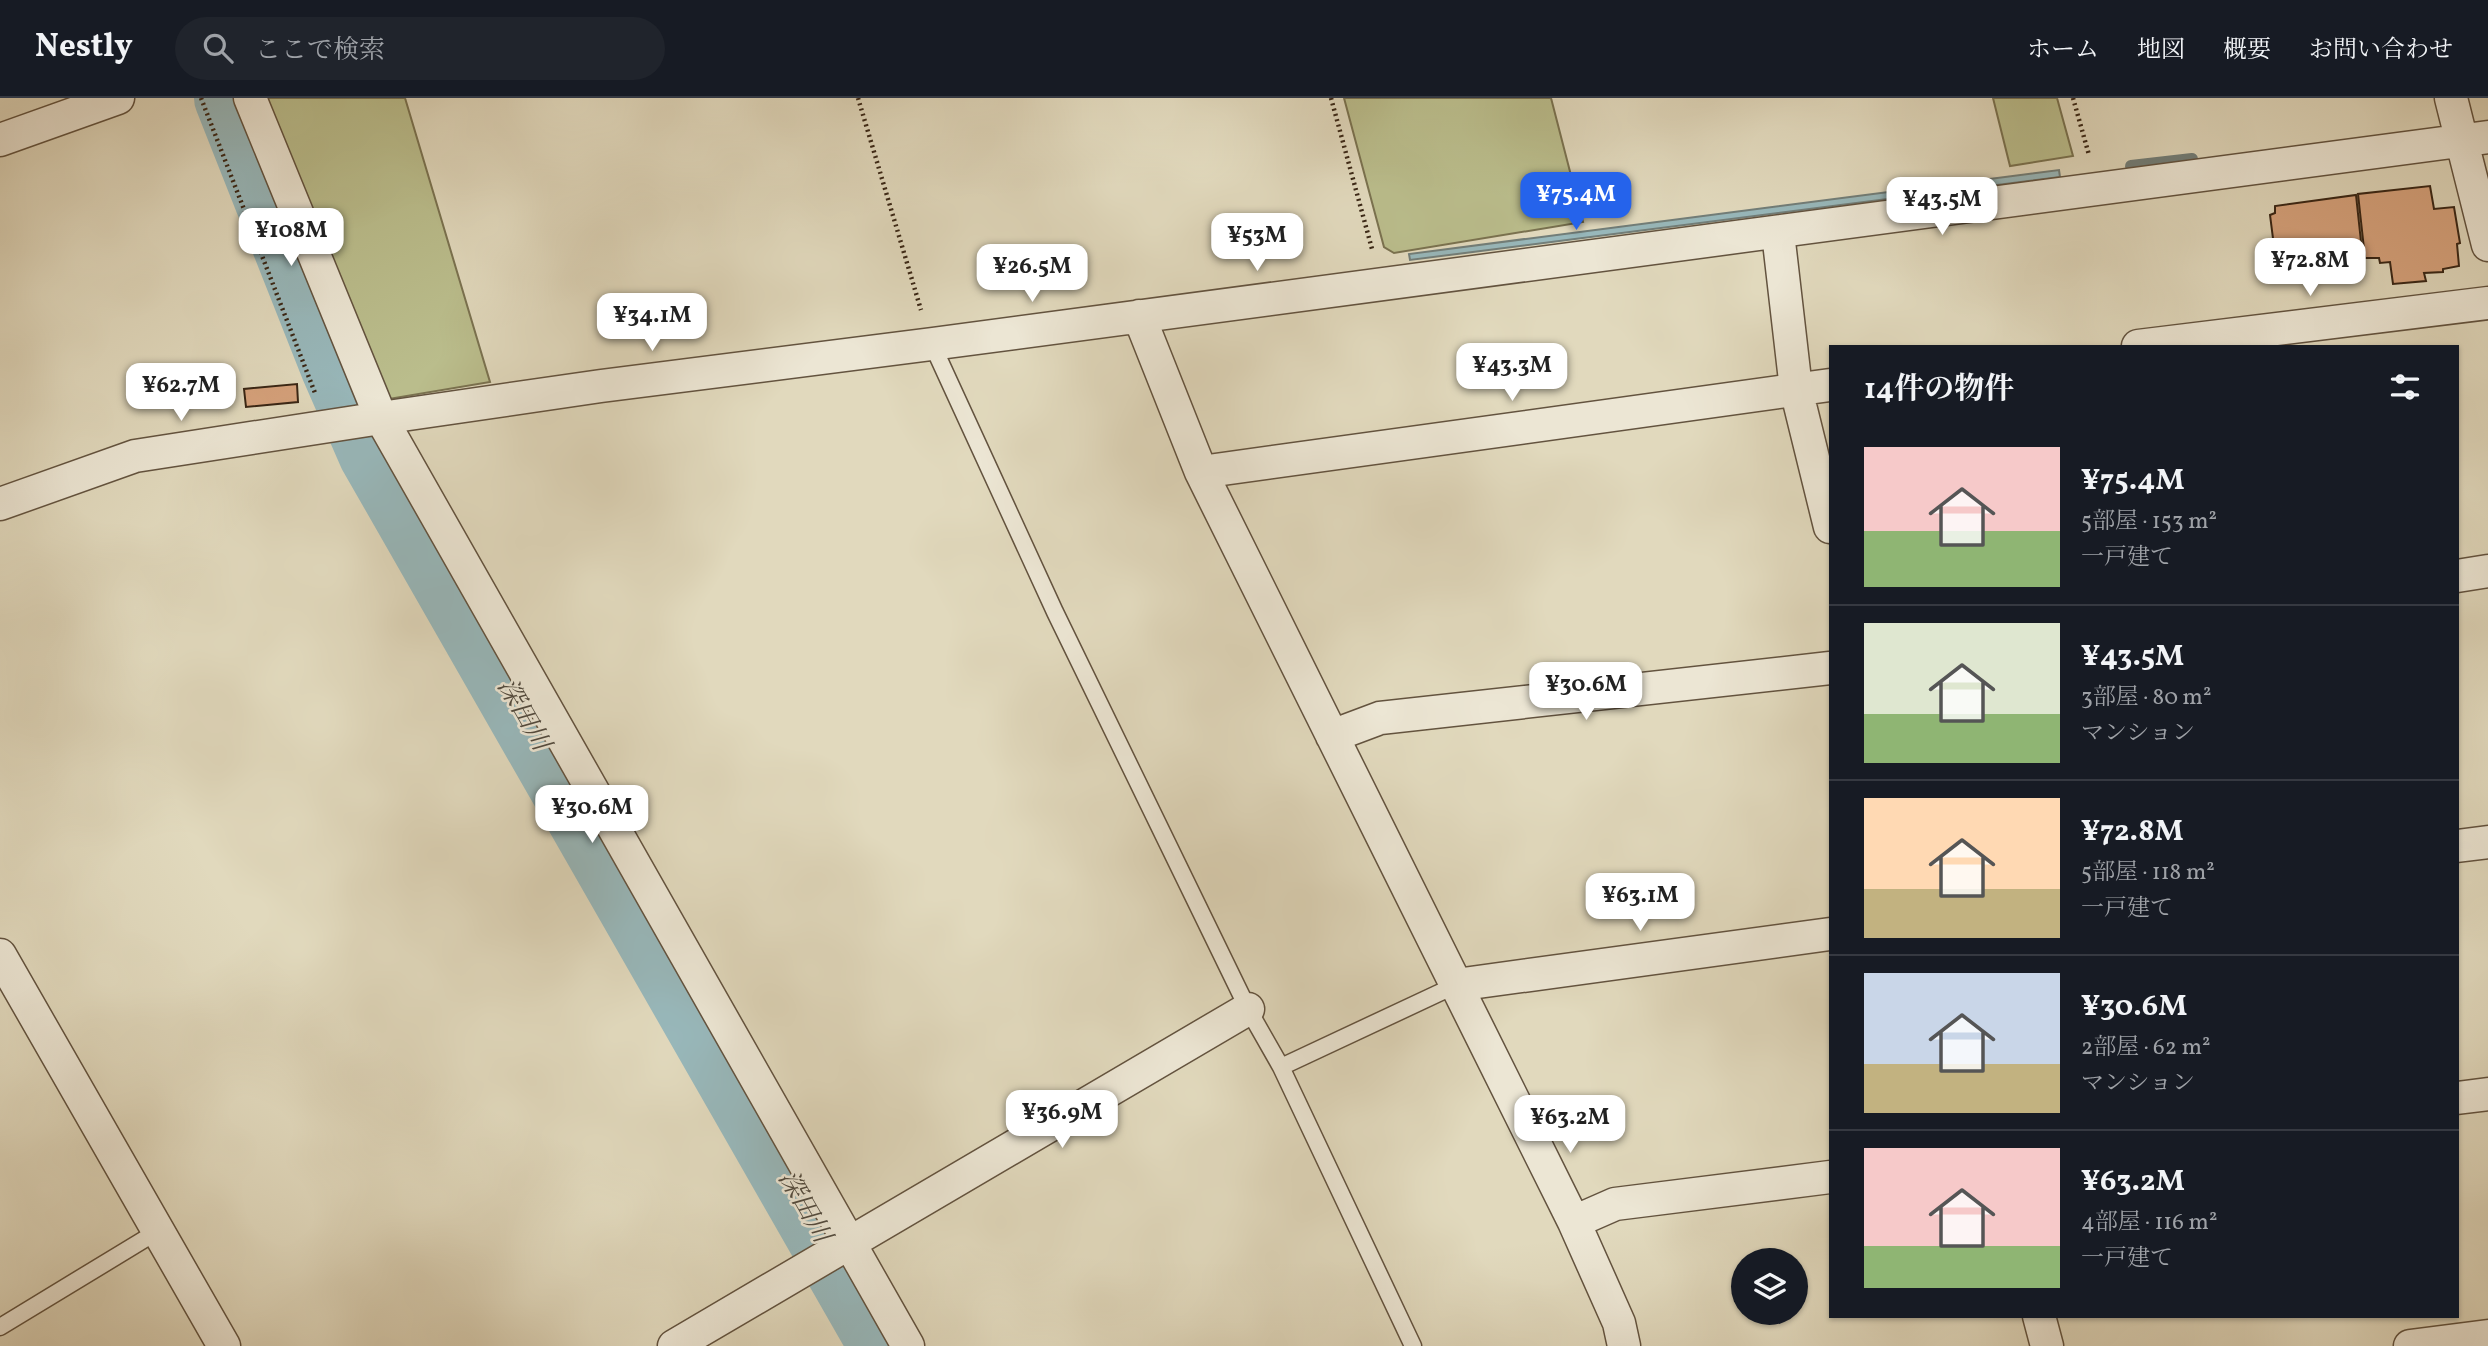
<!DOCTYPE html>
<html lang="ja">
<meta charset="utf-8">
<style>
:root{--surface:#171b24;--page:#20242c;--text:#f1f3f6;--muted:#9ea1a6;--line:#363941;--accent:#2563eb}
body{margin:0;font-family:Vollkorn,"Noto Serif JP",serif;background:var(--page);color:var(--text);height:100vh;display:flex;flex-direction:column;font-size:26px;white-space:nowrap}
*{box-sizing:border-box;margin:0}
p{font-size:23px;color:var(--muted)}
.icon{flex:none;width:38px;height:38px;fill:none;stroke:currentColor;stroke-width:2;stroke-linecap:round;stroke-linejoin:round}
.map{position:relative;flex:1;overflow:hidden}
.drawer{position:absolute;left:1829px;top:247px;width:630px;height:973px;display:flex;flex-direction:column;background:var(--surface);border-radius:0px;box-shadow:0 2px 5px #0004}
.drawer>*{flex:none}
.buttons{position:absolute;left:1731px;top:1150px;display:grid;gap:14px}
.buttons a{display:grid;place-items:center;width:77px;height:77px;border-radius:50%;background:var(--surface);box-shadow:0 2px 5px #0004;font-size:35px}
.price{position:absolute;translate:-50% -60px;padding:0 16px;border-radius:14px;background:#fff;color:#222;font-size:23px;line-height:46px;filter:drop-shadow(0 2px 4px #0008)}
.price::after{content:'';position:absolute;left:50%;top:42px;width:21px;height:16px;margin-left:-10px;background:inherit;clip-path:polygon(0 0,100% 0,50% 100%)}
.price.current{background:var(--accent);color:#fff}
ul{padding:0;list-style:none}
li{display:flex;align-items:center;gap:21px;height:175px;padding:0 35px}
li+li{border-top:2px solid var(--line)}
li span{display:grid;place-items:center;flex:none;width:196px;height:140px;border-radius:0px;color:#555}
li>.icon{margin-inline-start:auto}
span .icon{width:84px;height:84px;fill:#fffc;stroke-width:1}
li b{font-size:30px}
h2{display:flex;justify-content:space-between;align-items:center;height:84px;padding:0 35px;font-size:30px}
header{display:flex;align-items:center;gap:42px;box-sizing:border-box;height:98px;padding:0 35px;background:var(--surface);border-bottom:2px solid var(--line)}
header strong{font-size:33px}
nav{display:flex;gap:38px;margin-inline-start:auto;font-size:24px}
.search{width:490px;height:63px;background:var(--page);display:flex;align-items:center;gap:18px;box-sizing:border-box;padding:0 24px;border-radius:38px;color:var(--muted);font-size:26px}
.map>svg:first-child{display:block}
.green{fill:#babd8c;stroke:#7a7250;stroke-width:2}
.water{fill:#98b8bb;stroke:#727e79;stroke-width:2}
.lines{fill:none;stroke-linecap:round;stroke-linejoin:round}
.stream{stroke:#727e79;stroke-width:12}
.river{stroke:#98b8bb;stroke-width:70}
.building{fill:#d6a27c;stroke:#392615;stroke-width:2}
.lane-casing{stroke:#63533f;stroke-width:19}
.street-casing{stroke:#63533f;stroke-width:35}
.path{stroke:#392615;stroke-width:4.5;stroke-dasharray:2 3.5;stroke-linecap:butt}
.lane{stroke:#ece6d4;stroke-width:16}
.street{stroke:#ece6d4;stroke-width:32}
.labels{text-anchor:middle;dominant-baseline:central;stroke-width:5;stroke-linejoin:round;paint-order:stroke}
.water-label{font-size:26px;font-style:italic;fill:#514a3e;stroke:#ece6d4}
</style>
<header>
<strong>Nestly</strong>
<div class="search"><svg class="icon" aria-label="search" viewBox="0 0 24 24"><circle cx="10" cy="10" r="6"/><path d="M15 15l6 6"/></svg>ここで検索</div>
<nav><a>ホーム</a><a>地図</a><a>概要</a><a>お問い合わせ</a></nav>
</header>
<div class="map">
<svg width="2488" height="1248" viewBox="0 0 2488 1248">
<rect width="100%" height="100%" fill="#e1d9bd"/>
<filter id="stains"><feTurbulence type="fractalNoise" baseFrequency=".00286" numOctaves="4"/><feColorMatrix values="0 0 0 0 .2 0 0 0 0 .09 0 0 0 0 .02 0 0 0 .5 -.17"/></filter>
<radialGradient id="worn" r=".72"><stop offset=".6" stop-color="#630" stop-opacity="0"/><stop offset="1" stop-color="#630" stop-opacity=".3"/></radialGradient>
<!-- green -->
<path class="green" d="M255 0H405L490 284 383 302Z
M1344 0H1551L1583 124 1394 155 1384 149Z
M1993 0H2057L2073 58 2010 68Z"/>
<!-- water -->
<path class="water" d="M2059 72 2060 79 1410 162 1409 156Z
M849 1177 890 1248H879L841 1182Z"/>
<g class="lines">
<!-- stream -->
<path class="stream" d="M2131 68 2192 61"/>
<!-- river -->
<path class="river" d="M229 0 335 268 373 355 884 1248"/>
</g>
<!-- building -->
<path class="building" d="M2430 88 2434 111 2454 109 2460 145 2457 146 2459 168 2443 171V174L2424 175 2426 183 2393 186 2390 164 2380 165 2379 160H2365L2358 96Z
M2356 97 2362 153 2276 164 2270 117 2275 115V108Z
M297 286 298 304 246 309 244 291Z"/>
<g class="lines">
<defs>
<path id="lane" d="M932 246 1055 514 1248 911 1281 969 1413 1248
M1281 969 1456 887
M0 1229 158 1133"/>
<path id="street" d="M250 0 381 320 908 1248
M2451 0 2488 147
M0 42 118 0
M1778 135 1796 291 1830 429
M1139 218 1201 374 1574 1124 1619 1225 1624 1248
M2138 248 2488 205
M1201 374 1830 287
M0 406 135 358 381 320 601 288 932 246 2488 39
M2457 478 2488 473
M1332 638 1380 620 1830 570
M2457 748 2488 744
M0 857 224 1248
M1456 887 1830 836
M2457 1000 2488 996
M1574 1124 1615 1106 1830 1079
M2039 1218 2047 1248
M674 1248 1248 911
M2410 1248 2488 1238"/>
</defs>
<!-- lane casing -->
<use href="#lane" class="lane-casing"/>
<!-- street casing -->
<use href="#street" class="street-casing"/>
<!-- path -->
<path class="path" d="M201 0 315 295
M858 0 921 212
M1331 0 1372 151
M2073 0 2089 57"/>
<!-- lane -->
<use href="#lane" class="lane"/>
<!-- street -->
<use href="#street" class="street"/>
</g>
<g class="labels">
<!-- water labels -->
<g class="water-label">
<text transform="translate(523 617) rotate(60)">深田川</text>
<text transform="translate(804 1109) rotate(60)">深田川</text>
</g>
</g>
<rect width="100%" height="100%" filter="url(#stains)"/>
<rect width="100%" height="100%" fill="url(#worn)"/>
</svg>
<div class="buttons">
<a><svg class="icon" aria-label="layers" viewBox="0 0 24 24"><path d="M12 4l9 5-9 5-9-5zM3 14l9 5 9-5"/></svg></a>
</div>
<b class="price current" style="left:1576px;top:134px">¥75.4M</b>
<b class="price" style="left:1942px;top:139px">¥43.5M</b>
<b class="price" style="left:291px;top:170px">¥108M</b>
<b class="price" style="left:1257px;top:175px">¥53M</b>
<b class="price" style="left:2310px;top:200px">¥72.8M</b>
<b class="price" style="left:1032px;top:206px">¥26.5M</b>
<b class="price" style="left:652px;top:255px">¥34.1M</b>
<b class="price" style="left:1512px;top:305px">¥43.3M</b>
<b class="price" style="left:181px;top:325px">¥62.7M</b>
<b class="price" style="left:1586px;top:624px">¥30.6M</b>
<b class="price" style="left:592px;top:747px">¥30.6M</b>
<b class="price" style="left:1640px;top:835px">¥63.1M</b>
<b class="price" style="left:1062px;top:1052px">¥36.9M</b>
<b class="price" style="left:1570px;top:1057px">¥63.2M</b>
<section class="drawer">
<h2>14件の物件<svg class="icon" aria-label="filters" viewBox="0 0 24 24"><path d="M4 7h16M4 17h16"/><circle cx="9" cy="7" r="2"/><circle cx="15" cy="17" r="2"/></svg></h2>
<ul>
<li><span style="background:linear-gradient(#f6c9c9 60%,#8fb573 0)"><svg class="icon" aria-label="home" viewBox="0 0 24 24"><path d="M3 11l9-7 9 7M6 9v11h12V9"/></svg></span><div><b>¥75.4M</b><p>5部屋 · 153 m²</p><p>一戸建て</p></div></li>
<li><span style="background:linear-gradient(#dfe7d0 65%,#8fb573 0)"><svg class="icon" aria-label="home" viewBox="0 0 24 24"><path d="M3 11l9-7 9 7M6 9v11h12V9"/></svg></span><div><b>¥43.5M</b><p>3部屋 · 80 m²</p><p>マンション</p></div></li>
<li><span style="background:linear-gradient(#ffd9b3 65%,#c2b280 0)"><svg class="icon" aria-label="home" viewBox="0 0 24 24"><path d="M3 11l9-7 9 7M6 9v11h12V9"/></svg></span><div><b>¥72.8M</b><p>5部屋 · 118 m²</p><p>一戸建て</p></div></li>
<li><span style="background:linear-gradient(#c9d6e8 65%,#c2b280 0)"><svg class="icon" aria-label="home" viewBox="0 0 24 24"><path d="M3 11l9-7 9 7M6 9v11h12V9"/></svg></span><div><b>¥30.6M</b><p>2部屋 · 62 m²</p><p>マンション</p></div></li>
<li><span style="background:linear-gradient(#f6c9c9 70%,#8fb573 0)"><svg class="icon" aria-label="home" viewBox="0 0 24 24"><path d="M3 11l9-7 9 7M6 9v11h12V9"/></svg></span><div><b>¥63.2M</b><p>4部屋 · 116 m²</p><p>一戸建て</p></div></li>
</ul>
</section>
</div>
